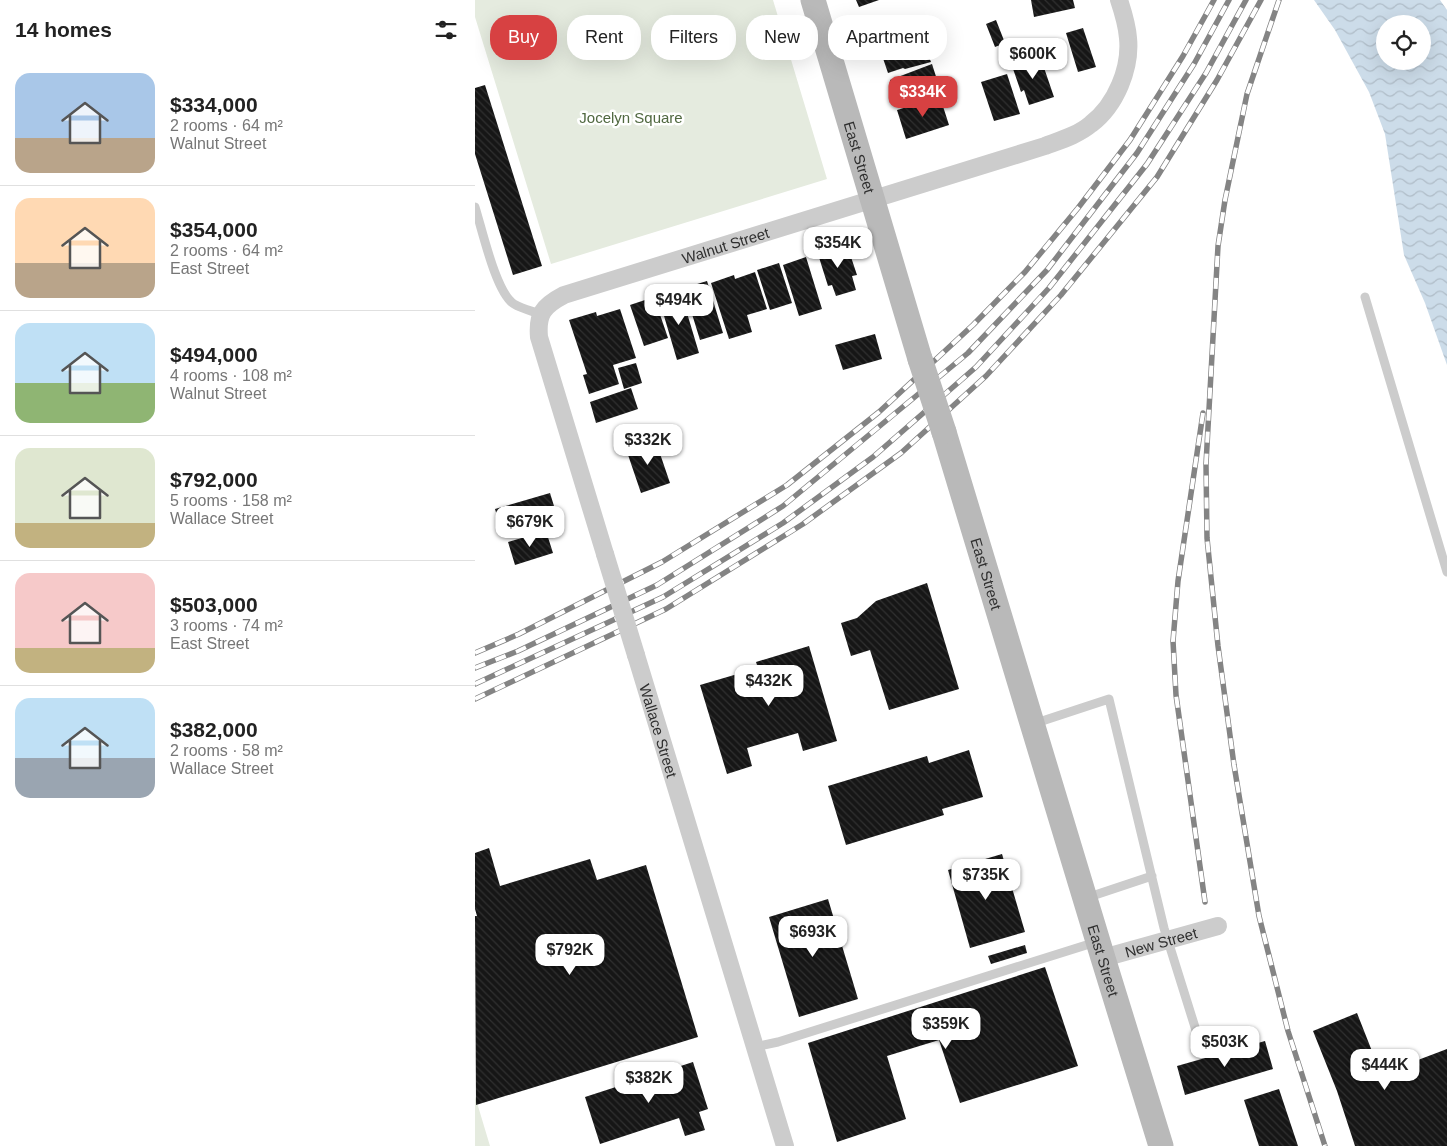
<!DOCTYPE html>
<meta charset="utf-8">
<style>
:root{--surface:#fff;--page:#f2f2f2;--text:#222;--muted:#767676;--line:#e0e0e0;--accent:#d74142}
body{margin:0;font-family:Helvetica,sans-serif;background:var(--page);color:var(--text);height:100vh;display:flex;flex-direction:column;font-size:19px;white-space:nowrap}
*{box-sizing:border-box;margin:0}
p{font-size:16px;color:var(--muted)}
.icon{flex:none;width:28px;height:28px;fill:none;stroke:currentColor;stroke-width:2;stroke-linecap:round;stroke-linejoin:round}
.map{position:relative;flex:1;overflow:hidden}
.panel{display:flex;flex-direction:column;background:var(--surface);width:475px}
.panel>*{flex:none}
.banner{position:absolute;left:15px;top:15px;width:475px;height:45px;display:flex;gap:10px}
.fabs{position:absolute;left:901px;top:15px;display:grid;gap:10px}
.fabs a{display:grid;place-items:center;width:55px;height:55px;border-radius:50%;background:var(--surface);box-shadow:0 5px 20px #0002;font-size:25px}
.price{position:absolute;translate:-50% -42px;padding:0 11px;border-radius:10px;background:#fff;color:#222;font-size:16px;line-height:32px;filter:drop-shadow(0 1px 2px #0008)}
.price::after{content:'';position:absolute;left:50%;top:30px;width:15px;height:11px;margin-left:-8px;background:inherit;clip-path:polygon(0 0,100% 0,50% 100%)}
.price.active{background:var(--accent);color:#fff}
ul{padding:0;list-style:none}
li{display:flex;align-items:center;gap:15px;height:125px;padding:0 15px}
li+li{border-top:1px solid var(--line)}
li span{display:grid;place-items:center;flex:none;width:140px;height:100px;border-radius:15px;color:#555}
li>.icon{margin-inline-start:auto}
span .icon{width:60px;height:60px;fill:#fffc;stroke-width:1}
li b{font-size:21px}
h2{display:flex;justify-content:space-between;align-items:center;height:60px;padding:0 15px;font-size:21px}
.pill{padding:0 18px;border-radius:20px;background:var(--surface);box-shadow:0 5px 20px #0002;font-size:18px;line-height:45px}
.pill.active{background:var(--accent);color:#fff}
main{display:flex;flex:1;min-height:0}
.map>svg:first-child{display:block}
.green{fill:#e5ebdf}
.water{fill:url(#water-waves);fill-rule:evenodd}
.building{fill:url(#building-back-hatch)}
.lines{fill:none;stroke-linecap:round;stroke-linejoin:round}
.lane{stroke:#ccc;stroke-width:9}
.street{stroke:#ccc;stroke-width:18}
.secondary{stroke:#b9b9b9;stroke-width:25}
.rail-casing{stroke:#848484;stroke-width:5.5}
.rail{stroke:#fff;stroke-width:4;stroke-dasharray:11;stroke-linecap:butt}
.street-bridge{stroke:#ccc;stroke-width:18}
.secondary-bridge{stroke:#b9b9b9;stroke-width:25}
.labels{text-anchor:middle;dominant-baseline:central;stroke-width:5;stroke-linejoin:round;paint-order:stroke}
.park-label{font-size:15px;fill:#506840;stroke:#fff}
.street-label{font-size:15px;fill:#2f2f2f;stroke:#fff}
</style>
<main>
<section class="panel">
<h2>14 homes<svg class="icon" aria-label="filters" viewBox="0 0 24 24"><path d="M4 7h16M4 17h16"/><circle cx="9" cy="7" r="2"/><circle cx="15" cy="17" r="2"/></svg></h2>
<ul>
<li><span style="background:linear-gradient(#a9c7e8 65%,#b9a48a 0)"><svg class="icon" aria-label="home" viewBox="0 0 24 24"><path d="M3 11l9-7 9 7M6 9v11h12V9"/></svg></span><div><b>$334,000</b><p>2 rooms · 64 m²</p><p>Walnut Street</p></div></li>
<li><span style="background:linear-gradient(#ffd9b3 65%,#b9a48a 0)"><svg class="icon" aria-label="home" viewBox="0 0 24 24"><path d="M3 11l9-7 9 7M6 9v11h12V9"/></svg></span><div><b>$354,000</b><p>2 rooms · 64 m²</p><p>East Street</p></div></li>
<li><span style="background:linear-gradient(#bfe0f5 60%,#8fb573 0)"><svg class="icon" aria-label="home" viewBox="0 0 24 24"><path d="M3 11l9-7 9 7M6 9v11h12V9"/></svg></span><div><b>$494,000</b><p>4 rooms · 108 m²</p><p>Walnut Street</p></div></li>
<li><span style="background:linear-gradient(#dfe7d0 75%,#c2b280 0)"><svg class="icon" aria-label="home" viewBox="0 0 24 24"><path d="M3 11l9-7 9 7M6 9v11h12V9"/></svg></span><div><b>$792,000</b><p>5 rooms · 158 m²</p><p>Wallace Street</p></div></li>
<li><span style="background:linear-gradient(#f6c9c9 75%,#c2b280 0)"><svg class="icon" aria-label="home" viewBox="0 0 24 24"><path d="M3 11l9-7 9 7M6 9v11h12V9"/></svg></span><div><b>$503,000</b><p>3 rooms · 74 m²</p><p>East Street</p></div></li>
<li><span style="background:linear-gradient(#bfe0f5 60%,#9aa5b1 0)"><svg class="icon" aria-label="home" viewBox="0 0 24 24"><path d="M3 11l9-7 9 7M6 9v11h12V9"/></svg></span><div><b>$382,000</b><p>2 rooms · 58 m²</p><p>Wallace Street</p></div></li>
</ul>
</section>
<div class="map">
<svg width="972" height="1146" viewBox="0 0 972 1146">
<defs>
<pattern id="water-waves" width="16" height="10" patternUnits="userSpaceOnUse" patternTransform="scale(1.25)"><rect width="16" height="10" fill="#ccdce9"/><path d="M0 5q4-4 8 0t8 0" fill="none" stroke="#b0bdc8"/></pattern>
<pattern id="building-back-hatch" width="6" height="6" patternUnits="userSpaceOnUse" patternTransform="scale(1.25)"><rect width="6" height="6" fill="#161616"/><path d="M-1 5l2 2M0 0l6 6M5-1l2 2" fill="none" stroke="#303030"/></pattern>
</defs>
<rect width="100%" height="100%" fill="#fff"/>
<!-- green -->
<path class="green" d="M0 0H298L352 179 76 264 0 17Z
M0 1096 15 1146H0Z"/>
<!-- water -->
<path class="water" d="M839 0H965L972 10V365L950 303 929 255 910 134 894 92 860 30ZM910 24H948V61H910Z"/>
<!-- building -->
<path class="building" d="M381 0H404L384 7Z
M556 0H598L600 8 559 17Z
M435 19 443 39 447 38 456 62 430 69 428 68 413 73 399 32Z
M521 20 530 43 520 47 511 24Z
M608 28 621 67 603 72 591 33Z
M565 56 579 97 554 105 549 90 546 92 537 66Z
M457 64 465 89 422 103 415 80Z
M532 74 545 114 519 121 506 82Z
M10 85 67 266 38 275 0 154V88Z
M465 97 474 125 431 139 422 110Z
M367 243 372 258 376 257 382 275 377 276 381 290 361 296 357 285 353 286 342 251Z
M331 257 347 309 324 316 308 265Z
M304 263 317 303 295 310 282 270Z
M280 272 292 309 272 315 277 332 254 339 236 283 259 275 260 279Z
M232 281 248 333 225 340 209 288Z
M206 293 224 353 202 360 184 299Z
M179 297 193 338 169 346 155 305Z
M145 309 161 358 138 365 144 384 114 394 108 375 112 374 94 320 121 312 122 316Z
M400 334 407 359 368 370 360 345Z
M161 363 167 383 149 389 143 368Z
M156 388 163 409 121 423 115 402Z
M180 439 195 483 166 493 151 449Z
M75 493 83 519 28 535 20 509Z
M71 531 78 553 40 565 33 542Z
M452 583 484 689 414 710 395 650 376 656 366 623 382 618 401 601Z
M334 646 362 741 328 751 323 733 272 748 277 766 252 774 225 685 283 668 281 662Z
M494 750 508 797 467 809 469 815 371 845 353 786 452 756 454 763Z
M14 848 25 886 115 859 122 880 171 865 223 1037 1 1105 0 916H2L0 909V853Z
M527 854 550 932 495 948 473 870Z
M353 899 383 999 324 1017 294 917Z
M550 945 552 953 516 964 513 956Z
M570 967 603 1066 485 1103 464 1040 412 1056 431 1119 362 1142 333 1043Z
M882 1013 906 1074 972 1049V1146H880L862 1091 838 1031Z
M790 1041 798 1069 710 1095 702 1066Z
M218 1062 233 1109 224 1112 230 1130 210 1136 204 1118 125 1144 110 1097Z
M804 1089 823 1146H784L769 1100Z"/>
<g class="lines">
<!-- lane -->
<path class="lane" d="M0 207C7 229 21 293 39 304 47 309 57 311 65 314
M890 297 972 572
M558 724 634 699 689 928 724 1040
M611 898 677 876
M280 1047 303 1042 621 942"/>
<!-- street -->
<g class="street">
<path id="s1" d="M130 554 64 337C62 314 68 306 89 295L570 146C586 140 603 135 616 124 641 105 656 68 653 38 652 25 648 12 644 0"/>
<path id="s2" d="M161 655 310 1146"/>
<path id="s3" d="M628 958 743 926"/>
</g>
<!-- secondary -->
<g class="secondary">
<path id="s4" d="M338 0 445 359"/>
<path id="s5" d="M469 432 628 958 686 1146"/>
</g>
<defs>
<path id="rail" d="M804 0 772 94 750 200 743 246 731 464 732 538 743 646 759 765 784 916 813 1031 850 1146
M728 413 703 581 698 641 701 695 730 902
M0 653 44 634 187 562 312 485 404 412 498 325 550 272 603 208 655 140 708 56 739 0
M0 668 43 651 182 585 308 506 493 353 572 270 662 153 719 64 754 0
M0 684 188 597 308 523 398 457 501 367 574 288 672 164 731 73 771 0
M0 699 191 609 328 524 426 453 511 376 586 295 682 177 742 80 786 0"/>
</defs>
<!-- rail casing -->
<use href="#rail" class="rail-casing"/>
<!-- rail -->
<use href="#rail" class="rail"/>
<!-- street-bridge -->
<path class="street-bridge" d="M130 554 161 655"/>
<!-- secondary-bridge -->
<path class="secondary-bridge" d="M445 359 469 432"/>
</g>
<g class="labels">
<!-- park labels -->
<g class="park-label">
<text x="156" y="117">Jocelyn Square</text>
</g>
<!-- street labels -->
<g class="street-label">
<text stroke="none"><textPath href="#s4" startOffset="164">East Street</textPath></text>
<text stroke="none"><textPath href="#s1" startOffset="449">Walnut Street</textPath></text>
<text stroke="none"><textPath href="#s5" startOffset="148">East Street</textPath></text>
<text stroke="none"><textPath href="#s2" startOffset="79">Wallace Street</textPath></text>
<text stroke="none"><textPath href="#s3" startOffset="60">New Street</textPath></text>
<text stroke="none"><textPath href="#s5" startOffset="552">East Street</textPath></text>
</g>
</g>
</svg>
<div class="fabs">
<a><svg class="icon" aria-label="locate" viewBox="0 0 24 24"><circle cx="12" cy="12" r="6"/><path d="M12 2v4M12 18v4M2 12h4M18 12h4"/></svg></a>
</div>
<b class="price" style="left:558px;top:80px">$600K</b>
<b class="price active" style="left:448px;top:118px">$334K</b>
<b class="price" style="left:363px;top:269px">$354K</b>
<b class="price" style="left:204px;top:326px">$494K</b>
<b class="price" style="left:173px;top:466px">$332K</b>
<b class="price" style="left:55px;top:548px">$679K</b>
<b class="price" style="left:294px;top:707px">$432K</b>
<b class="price" style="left:511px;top:901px">$735K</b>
<b class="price" style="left:338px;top:958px">$693K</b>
<b class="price" style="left:95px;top:976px">$792K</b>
<b class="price" style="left:471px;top:1050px">$359K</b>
<b class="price" style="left:750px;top:1068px">$503K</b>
<b class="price" style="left:910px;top:1091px">$444K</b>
<b class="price" style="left:174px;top:1104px">$382K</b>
<div class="banner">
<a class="pill active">Buy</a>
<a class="pill">Rent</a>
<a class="pill">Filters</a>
<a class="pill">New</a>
<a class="pill">Apartment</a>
</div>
</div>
</main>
